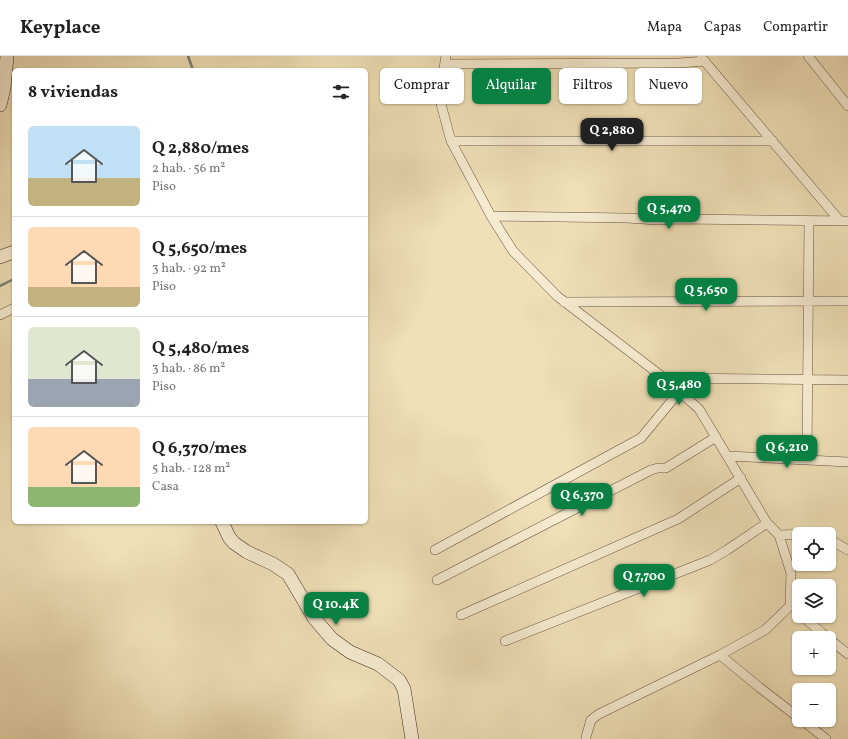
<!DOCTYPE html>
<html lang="es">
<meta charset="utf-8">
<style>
:root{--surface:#fff;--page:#f2f2f2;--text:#202124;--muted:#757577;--line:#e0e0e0;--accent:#0b8043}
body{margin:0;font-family:Vollkorn,serif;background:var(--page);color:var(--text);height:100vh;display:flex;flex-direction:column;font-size:15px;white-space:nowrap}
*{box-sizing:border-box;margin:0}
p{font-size:13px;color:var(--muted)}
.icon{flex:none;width:22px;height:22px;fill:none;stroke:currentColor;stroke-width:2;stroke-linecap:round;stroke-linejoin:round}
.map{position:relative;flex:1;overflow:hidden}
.details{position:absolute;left:12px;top:12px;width:356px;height:456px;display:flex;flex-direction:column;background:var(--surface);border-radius:6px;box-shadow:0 1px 3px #0004}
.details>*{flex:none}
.guide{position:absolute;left:380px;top:12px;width:380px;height:36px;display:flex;gap:8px}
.buttons{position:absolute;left:792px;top:471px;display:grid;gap:8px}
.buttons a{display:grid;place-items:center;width:44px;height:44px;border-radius:6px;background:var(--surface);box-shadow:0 1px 3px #0004;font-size:20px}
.price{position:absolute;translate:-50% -34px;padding:0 9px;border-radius:8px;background:var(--accent);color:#fff;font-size:13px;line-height:26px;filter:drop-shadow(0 1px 2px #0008)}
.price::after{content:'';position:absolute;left:50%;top:24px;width:12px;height:9px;margin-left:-6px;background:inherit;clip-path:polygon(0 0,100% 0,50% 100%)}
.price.on{background:#222;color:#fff}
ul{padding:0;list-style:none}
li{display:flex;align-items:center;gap:12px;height:100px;padding:0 16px}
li+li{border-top:1px solid var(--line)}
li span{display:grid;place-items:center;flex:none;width:112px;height:80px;border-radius:6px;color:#555}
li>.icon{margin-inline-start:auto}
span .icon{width:48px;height:48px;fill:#fffc;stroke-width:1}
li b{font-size:17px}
h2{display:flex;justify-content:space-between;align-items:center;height:48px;padding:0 16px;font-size:17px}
.tag{padding:0 14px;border-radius:6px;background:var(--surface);box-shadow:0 1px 3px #0004;font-size:14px;line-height:36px}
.tag.on{background:var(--accent);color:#fff}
header{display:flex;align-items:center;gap:24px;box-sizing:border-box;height:56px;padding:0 20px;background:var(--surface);border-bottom:1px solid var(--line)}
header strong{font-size:19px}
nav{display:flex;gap:22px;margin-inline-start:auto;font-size:14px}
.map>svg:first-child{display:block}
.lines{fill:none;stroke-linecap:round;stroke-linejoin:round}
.stream{stroke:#777f79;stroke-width:2.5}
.street-casing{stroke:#6a5441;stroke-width:10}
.secondary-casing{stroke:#3e261a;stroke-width:14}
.street{stroke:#f5ebd0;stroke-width:9}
.secondary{stroke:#f5ebd0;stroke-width:13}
</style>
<header>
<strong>Keyplace</strong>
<nav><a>Mapa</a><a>Capas</a><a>Compartir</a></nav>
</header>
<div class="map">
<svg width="848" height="683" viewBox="0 0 848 683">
<rect width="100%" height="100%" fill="#efe0b7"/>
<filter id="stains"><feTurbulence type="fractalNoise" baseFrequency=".005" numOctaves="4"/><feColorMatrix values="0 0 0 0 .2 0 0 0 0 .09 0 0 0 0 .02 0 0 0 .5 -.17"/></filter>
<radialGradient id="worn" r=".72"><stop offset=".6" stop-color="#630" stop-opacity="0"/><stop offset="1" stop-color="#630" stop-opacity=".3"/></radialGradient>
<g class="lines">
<!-- stream -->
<path class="stream" d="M188 0 193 14
M0 230 14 223"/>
<defs>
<path id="street" d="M446 0 442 24 441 48 451 85 491 160 508 187 513 195 557 240 664 322 699 353 767 467 779 479 791 517 790 550 765 574 720 599 599 658 591 664 586 681V683
M808 0 848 50
M701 1 840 165
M445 8 680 7 705 5
M451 85H773
M491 160 627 162 657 164 681 163 848 165
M564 246 848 245
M0 259 14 252
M664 322 848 324
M728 400 848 406
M807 403 809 165
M779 479 808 478
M829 483 848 494
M435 494 641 382 679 336
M437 524 651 414 658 412H666L716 381
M461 559 678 463 741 422
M802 560 828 582
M829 583 848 598
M505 585 710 504 727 494 767 467
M720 599 759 631 799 662
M802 664 826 683"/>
<path id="secondary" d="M0 49 4 32 7 0
M0 201 14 196
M222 466 229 481 234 487 247 496 273 508 288 518 314 562 332 583 350 596 378 608 399 624 404 633 412 683"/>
</defs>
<!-- street casing -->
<use href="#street" class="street-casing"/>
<!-- secondary casing -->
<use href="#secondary" class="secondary-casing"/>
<!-- street -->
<use href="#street" class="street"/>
<!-- secondary -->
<use href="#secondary" class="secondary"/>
</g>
<rect width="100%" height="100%" filter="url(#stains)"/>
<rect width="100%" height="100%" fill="url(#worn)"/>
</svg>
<div class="buttons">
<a><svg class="icon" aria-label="locate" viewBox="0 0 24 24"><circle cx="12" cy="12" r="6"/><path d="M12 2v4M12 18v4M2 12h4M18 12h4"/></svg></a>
<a><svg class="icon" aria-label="layers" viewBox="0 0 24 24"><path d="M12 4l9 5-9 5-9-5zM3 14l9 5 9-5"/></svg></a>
<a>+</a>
<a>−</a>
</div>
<b class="price on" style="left:612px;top:96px">Q 2,880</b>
<b class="price" style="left:669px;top:174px">Q 5,470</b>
<b class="price" style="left:706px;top:256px">Q 5,650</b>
<b class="price" style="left:679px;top:350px">Q 5,480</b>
<b class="price" style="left:787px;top:413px">Q 6,210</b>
<b class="price" style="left:582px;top:461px">Q 6,370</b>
<b class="price" style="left:644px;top:542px">Q 7,700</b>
<b class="price" style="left:336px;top:570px">Q 10.4K</b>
<div class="guide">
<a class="tag">Comprar</a>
<a class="tag on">Alquilar</a>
<a class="tag">Filtros</a>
<a class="tag">Nuevo</a>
</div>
<section class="details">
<h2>8 viviendas<svg class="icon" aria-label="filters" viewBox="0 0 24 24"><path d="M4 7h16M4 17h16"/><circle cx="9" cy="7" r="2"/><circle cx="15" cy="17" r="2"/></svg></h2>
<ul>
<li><span style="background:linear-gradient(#bfe0f5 65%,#c2b280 0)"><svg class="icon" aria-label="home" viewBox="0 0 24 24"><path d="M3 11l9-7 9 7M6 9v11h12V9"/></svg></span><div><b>Q 2,880/mes</b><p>2 hab. · 56 m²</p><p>Piso</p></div></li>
<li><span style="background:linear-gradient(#ffd9b3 75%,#c2b280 0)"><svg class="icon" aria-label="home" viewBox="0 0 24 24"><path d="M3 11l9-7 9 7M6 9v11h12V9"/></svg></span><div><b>Q 5,650/mes</b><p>3 hab. · 92 m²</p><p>Piso</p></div></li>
<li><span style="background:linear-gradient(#dfe7d0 65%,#9aa5b1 0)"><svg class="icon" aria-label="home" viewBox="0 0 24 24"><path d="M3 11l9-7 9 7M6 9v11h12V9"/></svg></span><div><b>Q 5,480/mes</b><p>3 hab. · 86 m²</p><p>Piso</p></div></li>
<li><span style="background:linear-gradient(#ffd9b3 75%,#8fb573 0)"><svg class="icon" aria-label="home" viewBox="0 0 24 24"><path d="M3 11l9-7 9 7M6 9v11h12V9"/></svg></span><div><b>Q 6,370/mes</b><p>5 hab. · 128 m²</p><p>Casa</p></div></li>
</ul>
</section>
</div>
